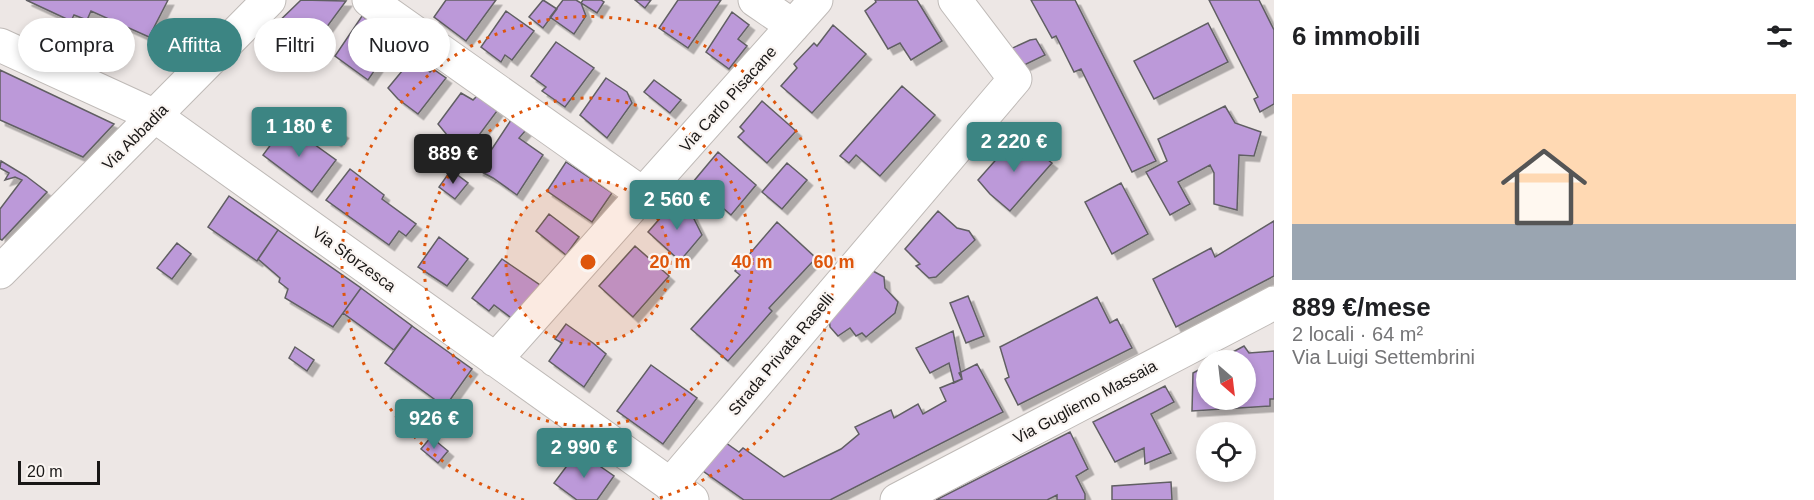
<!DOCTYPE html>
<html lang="it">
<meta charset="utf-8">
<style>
:root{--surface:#fff;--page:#f2f2f2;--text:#202124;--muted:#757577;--line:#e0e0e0;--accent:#3c8583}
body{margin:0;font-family:Helvetica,sans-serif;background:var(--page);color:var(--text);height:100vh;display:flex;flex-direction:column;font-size:22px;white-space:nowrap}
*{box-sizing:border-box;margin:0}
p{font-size:20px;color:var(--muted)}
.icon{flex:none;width:33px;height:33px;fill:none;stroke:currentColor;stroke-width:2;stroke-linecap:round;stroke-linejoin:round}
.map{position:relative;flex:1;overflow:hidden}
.side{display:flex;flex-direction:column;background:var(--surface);width:540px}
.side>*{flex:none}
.banner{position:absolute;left:18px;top:18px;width:570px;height:54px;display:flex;gap:12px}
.needle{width:39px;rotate:152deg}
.tools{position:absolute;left:1196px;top:350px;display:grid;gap:12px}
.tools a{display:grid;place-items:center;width:60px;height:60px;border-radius:50%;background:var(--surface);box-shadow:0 3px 9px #0003;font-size:30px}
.scale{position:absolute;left:18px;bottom:15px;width:82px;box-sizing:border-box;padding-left:6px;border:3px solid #191716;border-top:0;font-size:16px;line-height:21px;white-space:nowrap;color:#191716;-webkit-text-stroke:4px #faf5f2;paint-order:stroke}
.price{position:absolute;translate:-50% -51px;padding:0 14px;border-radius:6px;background:var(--accent);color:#fff;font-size:20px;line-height:39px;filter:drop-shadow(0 2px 3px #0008)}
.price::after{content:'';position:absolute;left:50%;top:36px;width:18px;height:14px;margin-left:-9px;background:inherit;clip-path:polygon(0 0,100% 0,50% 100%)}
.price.active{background:#222;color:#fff}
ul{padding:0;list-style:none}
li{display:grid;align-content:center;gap:12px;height:318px;padding:0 18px}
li+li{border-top:2px solid var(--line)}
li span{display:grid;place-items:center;height:186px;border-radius:0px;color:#555}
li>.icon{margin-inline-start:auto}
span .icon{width:108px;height:108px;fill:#fffc;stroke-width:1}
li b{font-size:26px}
h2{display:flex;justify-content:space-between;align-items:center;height:72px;padding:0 18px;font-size:26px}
.pill{padding:0 21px;border-radius:27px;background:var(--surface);box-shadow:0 3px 9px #0003;font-size:21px;line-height:54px}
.pill.active{background:var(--accent);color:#fff}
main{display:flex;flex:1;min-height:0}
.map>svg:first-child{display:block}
.building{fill:#bc99d9;stroke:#615f63;stroke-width:1.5;filter:url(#shadow)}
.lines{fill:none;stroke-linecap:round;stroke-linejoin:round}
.street-casing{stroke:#bfbab7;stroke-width:35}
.street{stroke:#fff;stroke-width:33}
.ring{fill:none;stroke:#de560c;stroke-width:3;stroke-dasharray:3 6}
.labels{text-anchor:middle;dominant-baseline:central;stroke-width:4.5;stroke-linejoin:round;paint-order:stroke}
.street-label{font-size:16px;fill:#191716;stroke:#faf5f2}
.centre{fill:#de560c;stroke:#faf5f2;stroke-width:3}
.ring-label{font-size:18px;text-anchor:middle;font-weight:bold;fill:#de560c;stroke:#faf5f2;stroke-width:4.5;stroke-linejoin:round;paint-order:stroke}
</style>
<main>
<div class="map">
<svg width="1274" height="500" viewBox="0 0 1274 500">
<defs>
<filter id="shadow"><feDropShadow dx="5.5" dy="5.5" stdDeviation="0" flood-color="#0004"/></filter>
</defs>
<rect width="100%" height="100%" fill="#ede7e5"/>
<!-- building -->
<path class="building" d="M26 0H168L149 37 91 11 87 20 74 15 71 21Z
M301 0 346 1 315 43 308 38 290 54 268 32Z
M446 0H496L466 41 434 17Z
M543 0 557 9 543 28 529 17Z
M563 0H576L581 3 586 16 574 34 550 17Z
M583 0H601L604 2 597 13 581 3Z
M635 0H651L645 8Z
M678 0H721L688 48 659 28Z
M875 0H917L942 41 911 60 900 43 888 49 865 11 876 2Z
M1031 0H1075L1156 161 1132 172 1081 69 1074 72 1056 36 1052 38Z
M1209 0H1259L1274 30V104L1260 112 1254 99 1258 97Z
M506 11 534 31 512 60 505 55 501 62 481 47Z
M732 12 749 25 738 39 747 46 729 69 706 52Z
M362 16 396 39 368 80 335 56Z
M1208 23 1228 62 1154 99 1134 61Z
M833 25 866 54 812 113 781 86 797 68 794 64 814 43 817 46Z
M1036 39 1045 55 1016 69 1006 51 1030 40Z
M556 42 594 68 565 107 542 91 546 87 531 76Z
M412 59 430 72 433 69 446 78 418 114 398 99 388 88Z
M0 70 114 124 83 157 0 120Z
M606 78 627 92 632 103 607 138 580 115Z
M654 80 681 100 670 113 644 92Z
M902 86 935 115 880 176 856 155 849 163 840 156Z
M461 93 473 100 477 96 497 111 468 150 447 135 438 124Z
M762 101 796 131 767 163 738 137 744 131 740 127Z
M1225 106 1235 123 1261 132 1254 156 1239 155 1237 210 1214 204V173L1210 165 1178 182 1190 204 1170 215 1146 172 1167 161 1158 139Z
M511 120 526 130 519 138 543 155 517 195 493 178 478 170Z
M326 122 343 133 336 141 319 130Z
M286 124 336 160 312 192 263 155Z
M1017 136 1052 163 1010 211 990 194 978 180Z
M718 152 756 185 731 215 693 182Z
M1 161 26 176 47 192 2 240 0 239V209L22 180 15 177 5 180 9 173 0 168Z
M566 162 612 193 592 222 547 191Z
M787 163 807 180 782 209 762 192Z
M350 169 384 195 382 199 416 224 406 236 399 231 389 245 326 200Z
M451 170 468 183 455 199 439 187Z
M1121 183 1148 234 1112 254 1085 202Z
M229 196 278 230 257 261 208 227Z
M676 200 691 213 702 235 680 261 648 232Z
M938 211 957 228 969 231 975 240 936 277 929 278 916 266 920 264 905 249Z
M549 214 579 237 566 255 536 231Z
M1274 221V276L1176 327 1153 279 1211 248 1215 257Z
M777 222 816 258 769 308 772 311 728 361 691 329 740 275 735 271Z
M278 230 361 288 333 327 285 298 288 289 279 282 280 278 258 259Z
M439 237 468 259 447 286 418 267Z
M177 243 191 254 172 279 157 268Z
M635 246 669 276 633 317 599 286Z
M502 259 540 285 514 320 494 305 489 311 472 298Z
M873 271 884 277 885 288 898 302 895 313 866 337 862 333 856 336 850 328 838 336 830 327 829 316Z
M361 288 412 326 394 350 343 313Z
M968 296 984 336 966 343 950 303Z
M1097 297 1110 323 1117 319 1132 348 1018 405 1005 379 1009 377 1000 347Z
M566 324 593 343 606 354 584 387 549 361 562 343 555 339Z
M412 326 472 369 445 407 385 363Z
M953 331 962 379 954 383 949 363 930 373 916 348Z
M1244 346 1249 353 1274 351V399H1270V406L1192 411 1193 373 1206 366V399H1245V360H1218Z
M295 347 314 360 307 371 289 358Z
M977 364 1003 412 830 500H744L703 471 726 443 739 452 743 448 784 477 841 449 859 434 855 427 891 410 894 418 918 404 923 414 946 401 940 388 962 379 959 373Z
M651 365 697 398 663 444 617 411Z
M1165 386 1174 402 1151 414 1171 453 1145 464 1144 448 1115 462 1093 422Z
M1070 432 1088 469 1076 476 1085 494V500H1057V495L1047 500H936Z
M431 437 448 451 438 463 421 449Z
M578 451 614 476 597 500H577L554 483Z
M1171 482 1172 500H1112V486Z"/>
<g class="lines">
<defs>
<path id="street" d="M369 0 643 194
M755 0 793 26
M0 45 155 116 692 500
M0 272 269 0
M495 360 816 0
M670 485 1015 79 955 0
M897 500 1274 303"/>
</defs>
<!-- street casing -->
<use href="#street" class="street-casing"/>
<!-- street -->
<use href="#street" class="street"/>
</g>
<!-- distance rings -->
<circle cx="588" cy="262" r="82" fill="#de560c" fill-opacity=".12"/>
<g class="ring">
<circle cx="588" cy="262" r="82"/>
<circle cx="588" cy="262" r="164"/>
<path d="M524 500A246 246 0 1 1 652 500"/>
</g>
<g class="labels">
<!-- street labels -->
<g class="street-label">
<text transform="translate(728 99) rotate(-48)">Via Carlo Pisacane</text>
<text transform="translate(135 137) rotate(-45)">Via Abbadia</text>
<text transform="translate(354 259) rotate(36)">Via Sforzesca</text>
<text transform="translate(781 354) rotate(-50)">Strada Privata Raselli</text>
<text transform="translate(1085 402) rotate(-28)">Via Gugliemo Massaia</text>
</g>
</g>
<circle cx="588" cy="262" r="9" class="centre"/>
<g class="ring-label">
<text x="670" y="268">20 m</text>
<text x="752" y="268">40 m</text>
<text x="834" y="268">60 m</text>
</g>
</svg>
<div class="tools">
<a><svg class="needle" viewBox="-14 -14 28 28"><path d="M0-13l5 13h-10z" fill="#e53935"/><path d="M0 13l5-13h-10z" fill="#757577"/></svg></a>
<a><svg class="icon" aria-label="locate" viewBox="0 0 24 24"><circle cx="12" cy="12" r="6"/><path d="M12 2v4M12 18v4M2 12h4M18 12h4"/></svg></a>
</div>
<div class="scale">20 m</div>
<b class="price" style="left:299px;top:158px">1 180 €</b>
<b class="price" style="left:1014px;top:173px">2 220 €</b>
<b class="price active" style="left:453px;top:185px">889 €</b>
<b class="price" style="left:677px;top:231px">2 560 €</b>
<b class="price" style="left:434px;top:450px">926 €</b>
<b class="price" style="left:584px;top:479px">2 990 €</b>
<div class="banner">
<a class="pill">Compra</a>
<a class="pill active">Affitta</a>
<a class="pill">Filtri</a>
<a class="pill">Nuovo</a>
</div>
</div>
<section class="side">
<h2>6 immobili<svg class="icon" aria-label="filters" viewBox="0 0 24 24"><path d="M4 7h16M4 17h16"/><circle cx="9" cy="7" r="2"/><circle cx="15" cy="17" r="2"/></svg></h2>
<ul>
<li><span style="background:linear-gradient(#ffd9b3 70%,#9aa5b1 0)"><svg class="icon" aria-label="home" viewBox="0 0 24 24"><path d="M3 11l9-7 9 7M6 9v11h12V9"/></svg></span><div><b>889 €/mese</b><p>2 locali · 64 m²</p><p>Via Luigi Settembrini</p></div></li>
</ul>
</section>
</main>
